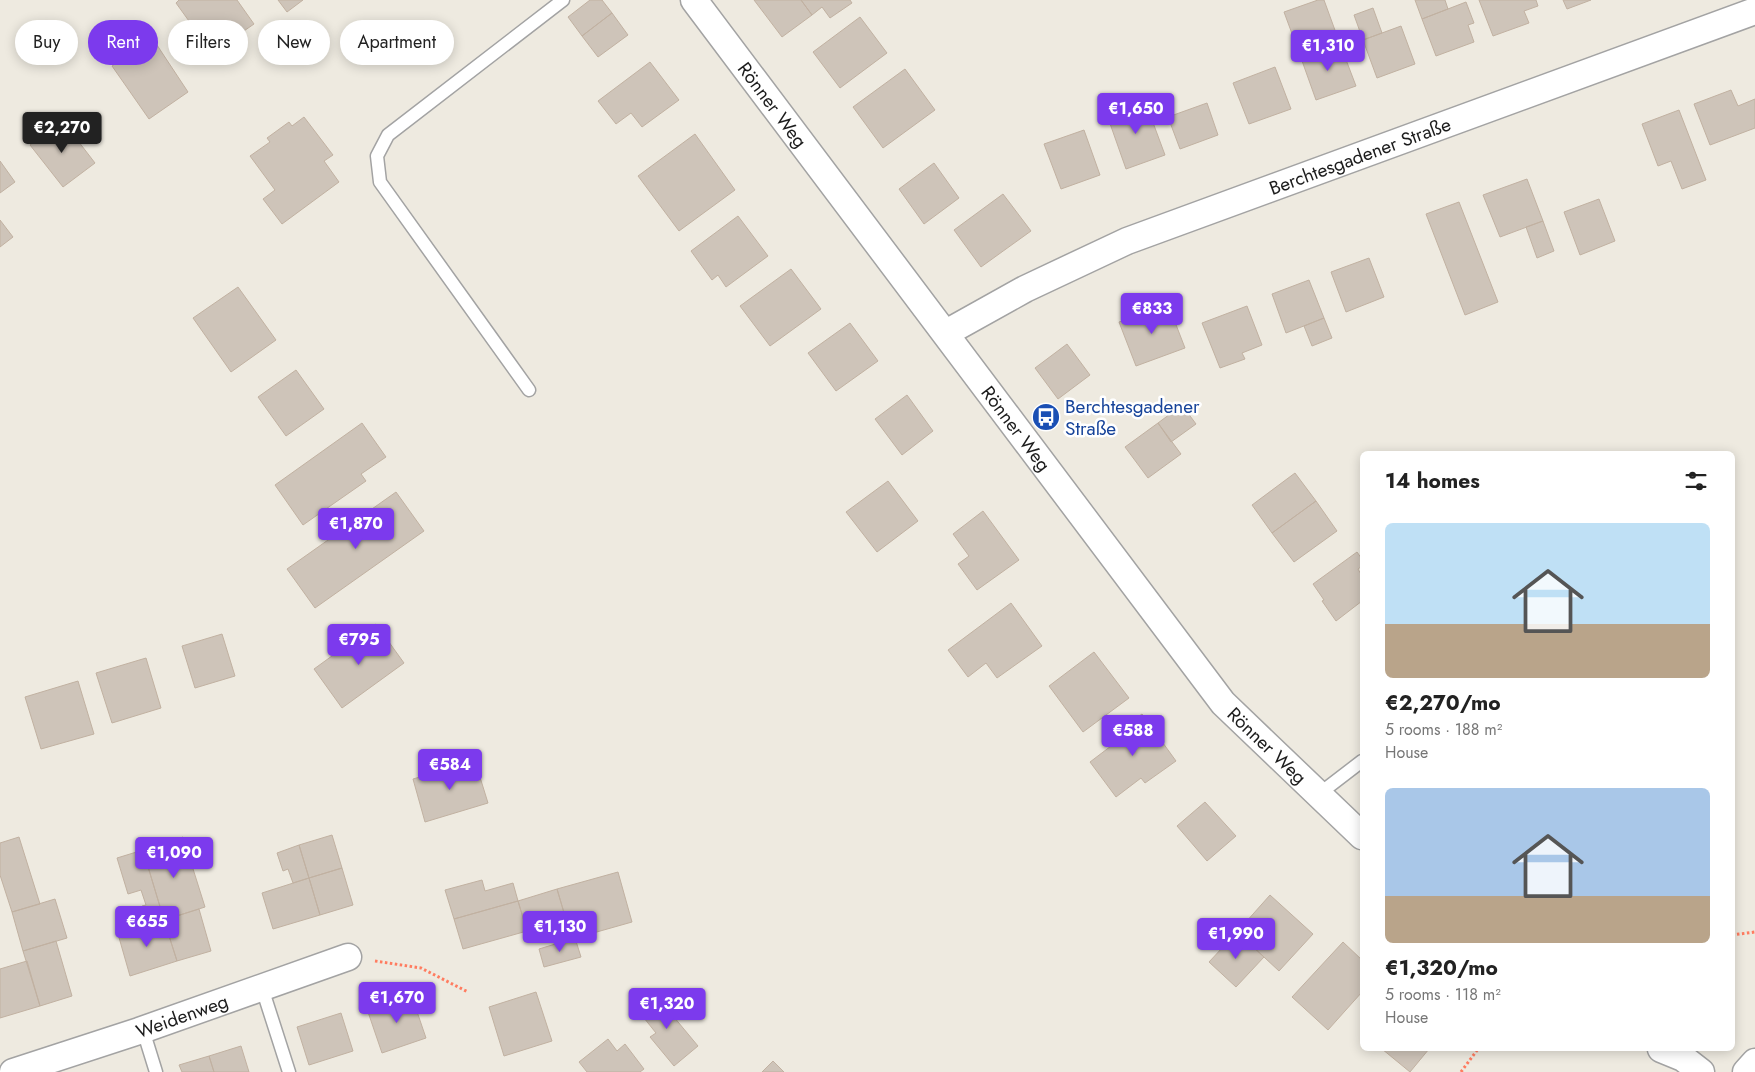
<!DOCTYPE html>
<meta charset="utf-8">
<style>
:root{--surface:#fff;--page:#f2f2f2;--text:#222;--muted:#767676;--accent:#7c3aed}
body{margin:0;font-family:Jost,sans-serif;background:var(--page);color:var(--text);height:100vh;display:flex;flex-direction:column;font-size:19px;white-space:nowrap}
*{box-sizing:border-box;margin:0}
p{font-size:16px;color:var(--muted)}
.icon{flex:none;width:28px;height:28px;fill:none;stroke:currentColor;stroke-width:2;stroke-linecap:round;stroke-linejoin:round}
.map{position:relative;flex:1;overflow:hidden}
.details{position:absolute;left:1360px;top:451px;width:375px;height:600px;display:flex;flex-direction:column;background:var(--surface);border-radius:8px;box-shadow:0 2px 12px #0003}
.details>*{flex:none}
.guide{position:absolute;left:15px;top:20px;width:475px;height:45px;display:flex;gap:10px}
.price{position:absolute;translate:-50% -42px;padding:0 11px;border-radius:5px;background:var(--accent);color:#fff;font-size:16px;line-height:32px;filter:drop-shadow(0 1px 2px #0008)}
.price::after{content:'';position:absolute;left:50%;top:30px;width:15px;height:11px;margin-left:-8px;background:inherit;clip-path:polygon(0 0,100% 0,50% 100%)}
.price.selected{background:#222;color:#fff}
ul{padding:0;list-style:none}
li{display:grid;align-content:center;gap:10px;height:265px;padding:0 25px}
li span{display:grid;place-items:center;height:155px;border-radius:8px;color:#555}
li>.icon{margin-inline-start:auto}
span .icon{width:90px;height:90px;fill:#fffc;stroke-width:1}
li b{font-size:21px}
h2{display:flex;justify-content:space-between;align-items:center;height:60px;padding:0 25px;font-size:21px}
.tag{padding:0 18px;border-radius:22px;background:var(--surface);box-shadow:0 2px 12px #0003;font-size:18px;line-height:45px}
.tag.selected{background:var(--accent);color:#fff}
.map>svg:first-child{display:block}
.building{fill:#cec4b9;stroke:#c1b1a1}
.lines{fill:none;stroke-linecap:round;stroke-linejoin:round}
.lane-casing{stroke:#a3a3a3;stroke-width:15}
.street-casing{stroke:#a3a3a3;stroke-width:29}
.path{stroke:#ff7c60;stroke-width:3;stroke-dasharray:2.5 2.5;stroke-linecap:butt}
.lane{stroke:#fff;stroke-width:12}
.street{stroke:#fff;stroke-width:26}
.labels{text-anchor:middle;dominant-baseline:central;stroke-width:5;stroke-linejoin:round;paint-order:stroke}
.street-label{font-size:19px;fill:#1c1c1c;stroke:#fff}
.transit-label{font-size:19px;fill:#164399;stroke:#fff;text-anchor:start}
</style>
<div class="map">
<svg width="1755" height="1072" viewBox="0 0 1755 1072">
<rect width="100%" height="100%" fill="#eeeae0"/>
<!-- building -->
<path class="building" d="M179 0H237L254 24 212 53 176 3Z
M278 0H303L287 12Z
M590 0H602L612 13 582 36 568 17Z
M754 0H801L812 15 782 37Z
M801 0H850L852 3 830 18 822 7 812 15Z
M1318 0H1324L1340 44 1301 58 1284 12Z
M1415 0H1445L1448 9 1422 19Z
M1479 0H1536L1538 6 1524 11 1529 23 1493 36Z
M1563 0H1591L1567 9Z
M1466 2 1474 23 1468 25 1474 42 1436 56 1422 19Z
M1373 8 1382 33 1363 40 1354 15Z
M612 13 628 35 598 57 582 36Z
M860 17 887 53 840 88 813 52Z
M1401 26 1415 64 1377 78 1363 40Z
M153 39 188 92 149 119 112 66Z
M1340 44 1356 86 1316 100 1301 58Z
M650 62 679 100 642 127 631 113 616 124 598 101Z
M1275 67 1291 109 1249 124 1233 83Z
M905 69 935 110 883 148 853 107Z
M1731 90 1738 106 1755 99V128L1710 145 1694 104Z
M1145 101 1165 155 1126 169 1107 115Z
M1207 103 1218 135 1180 149 1168 117Z
M1679 110 1706 180 1682 189 1671 161 1658 166 1642 124Z
M304 117 333 155 324 161 339 182 282 224 263 199 275 190 250 156 270 142 267 138 289 122 292 126Z
M62 120 95 163 63 187 30 145Z
M1084 130 1100 175 1061 189 1044 144Z
M695 134 735 190 679 231 638 176Z
M0 161 15 182 0 193Z
M934 163 959 198 924 224 899 189Z
M1527 179 1543 221 1500 237 1483 195Z
M1003 194 1031 231 981 267 954 230Z
M1599 199 1615 241 1580 255 1564 212Z
M1459 202 1498 302 1465 315 1426 214Z
M738 216 768 256 726 287 718 275 712 280 691 251Z
M0 220 13 237 0 247Z
M1543 221 1554 251 1537 258 1526 227Z
M1369 258 1384 297 1346 312 1331 272Z
M791 269 821 309 770 346 740 306Z
M1309 280 1324 318 1286 333 1272 294Z
M238 287 276 340 231 372 193 318Z
M1168 304 1185 348 1136 366 1119 322Z
M1247 306 1262 345 1242 353 1245 359 1220 368 1202 323Z
M1324 318 1332 338 1312 346 1304 326Z
M850 323 878 361 836 391 808 353Z
M1067 344 1090 375 1058 399 1035 368Z
M296 370 324 409 286 436 258 397Z
M907 395 933 431 902 455 875 419Z
M1182 405 1196 424 1171 442 1158 423Z
M362 423 386 457 361 474 366 481 303 525 275 485Z
M1158 423 1181 454 1148 478 1125 447Z
M1295 473 1316 501 1272 533 1252 505Z
M888 481 918 521 877 552 846 512Z
M396 492 424 531 315 608 287 569Z
M1316 501 1337 531 1294 562 1272 533Z
M983 511 1019 560 977 590 958 564 969 556 953 534Z
M1357 552 1362 559V566L1358 569 1362 576V601L1336 621 1322 601 1324 600 1313 584Z
M1011 603 1042 646 997 678 986 663 968 677 948 650Z
M376 624 404 663 342 708 314 669Z
M222 634 235 676 195 688 182 646Z
M1094 652 1129 698 1083 732 1049 686Z
M146 658 161 708 112 723 96 673Z
M78 681 94 734 41 749 25 697Z
M1142 714 1176 761 1145 783 1141 778 1116 797 1090 762 1115 743 1111 737Z
M475 761 488 803 425 822 413 779Z
M1205 802 1236 836 1207 861 1177 826Z
M332 835 342 868 309 878 299 845Z
M19 837 40 904 12 912 0 875V843Z
M183 837 205 907 164 920 143 850Z
M299 845 309 878 293 883 288 869 283 871 277 853Z
M143 850 164 920 148 925 142 906 146 905 141 890 128 894 117 858Z
M342 868 353 905 320 915 309 878Z
M618 872 632 922 572 939 557 889Z
M309 878 320 915 273 929 262 893Z
M482 880 485 891 513 883 518 901 454 919 445 890Z
M557 889 566 920 527 931 518 901Z
M1270 895 1313 934 1279 971 1237 932Z
M55 899 67 938 23 951 12 912Z
M518 901 527 931 463 949 454 919Z
M199 909 211 951 177 961 164 920Z
M164 920 177 961 130 976 118 934Z
M1237 932 1264 957 1236 987 1209 962Z
M575 938 581 957 544 967 539 949Z
M56 941 72 996 40 1006 23 951Z
M1343 942 1362 960V992L1328 1030 1292 997Z
M27 961 40 1006 0 1018V969Z
M536 992 552 1041 504 1056 489 1007Z
M654 993 698 1046 674 1066 650 1037 656 1033 636 1008Z
M411 994 426 1038 382 1053 367 1009Z
M341 1013 353 1051 309 1065 297 1027Z
M608 1039 617 1051 625 1044 644 1069 640 1072H587L579 1062Z
M241 1046 249 1072H214L209 1056Z
M1382 1049H1429L1410 1072Z
M209 1056 214 1072H182L179 1065Z
M773 1061 784 1072H762Z"/>
<g class="lines">
<defs>
<path id="lane" d="M529 390 380 182 377 156 388 135 563 0
M1319 794 1362 761
M262 988 289 1072
M143 1030 156 1072"/>
<g id="street">
<path id="s1" d="M694 0 1223 703 1362 836"/>
<path id="s2" d="M946 333 1025 289 1127 241 1755 11"/>
<path d="M1661 1049 1683 1058 1701 1072"/>
<path id="s3" d="M13 1072 139 1031 348 957"/>
<path d="M1746 1072 1755 1062"/>
</g>
</defs>
<!-- lane casing -->
<use href="#lane" class="lane-casing"/>
<!-- street casing -->
<use href="#street" class="street-casing"/>
<!-- path -->
<path class="path" d="M1732 935 1755 932
M375 961 421 968 468 992
M1461 1072 1478 1049"/>
<!-- lane -->
<use href="#lane" class="lane"/>
<!-- street -->
<use href="#street" class="street"/>
</g>
<!-- icons -->
<defs>
<symbol id="bus-disc" viewBox="-11 -11 22 22"><circle r="9.5" fill="#1a4fb4" stroke="#fff"/><path d="M-5-6H5V4H4V6H2V4H-2V6H-4V4H-5ZM-3.5-4V0h7V-4ZM-3.5 1.2v1.5H-2V1.2ZM2 1.2v1.5H3.5V1.2Z" fill="#fff"/></symbol>
</defs>
<g fill-rule="evenodd">
<use href="#bus-disc" x="1030" y="401" width="32" height="32"/>
</g>
<g class="labels">
<!-- street labels -->
<g class="street-label">
<text stroke="none"><textPath href="#s1" startOffset="131">Rönner Weg</textPath></text>
<text stroke="none"><textPath href="#s2" startOffset="451">Berchtesgadener Straße</textPath></text>
<text stroke="none"><textPath href="#s1" startOffset="536">Rönner Weg</textPath></text>
<text stroke="none"><textPath href="#s1" startOffset="941">Rönner Weg</textPath></text>
<text stroke="none"><textPath href="#s3" startOffset="178">Weidenweg</textPath></text>
</g>
<!-- transit labels -->
<g class="transit-label">
<text x="1065" y="406">Berchtesgadener<tspan x="1065" dy="22">Straße</tspan></text>
</g>
</g>
</svg>
<b class="price" style="left:1328px;top:72px">€1,310</b>
<b class="price" style="left:1136px;top:135px">€1,650</b>
<b class="price selected" style="left:62px;top:154px">€2,270</b>
<b class="price" style="left:1152px;top:335px">€833</b>
<b class="price" style="left:356px;top:550px">€1,870</b>
<b class="price" style="left:359px;top:666px">€795</b>
<b class="price" style="left:1133px;top:757px">€588</b>
<b class="price" style="left:450px;top:791px">€584</b>
<b class="price" style="left:174px;top:879px">€1,090</b>
<b class="price" style="left:147px;top:948px">€655</b>
<b class="price" style="left:560px;top:953px">€1,130</b>
<b class="price" style="left:1236px;top:960px">€1,990</b>
<b class="price" style="left:397px;top:1024px">€1,670</b>
<b class="price" style="left:667px;top:1030px">€1,320</b>
<div class="guide">
<a class="tag">Buy</a>
<a class="tag selected">Rent</a>
<a class="tag">Filters</a>
<a class="tag">New</a>
<a class="tag">Apartment</a>
</div>
<section class="details">
<h2>14 homes<svg class="icon" aria-label="filters" viewBox="0 0 24 24"><path d="M4 7h16M4 17h16"/><circle cx="9" cy="7" r="2"/><circle cx="15" cy="17" r="2"/></svg></h2>
<ul>
<li><span style="background:linear-gradient(#bfe0f5 65%,#b9a48a 0)"><svg class="icon" aria-label="home" viewBox="0 0 24 24"><path d="M3 11l9-7 9 7M6 9v11h12V9"/></svg></span><div><b>€2,270/mo</b><p>5 rooms · 188 m²</p><p>House</p></div></li>
<li><span style="background:linear-gradient(#a9c7e8 70%,#b9a48a 0)"><svg class="icon" aria-label="home" viewBox="0 0 24 24"><path d="M3 11l9-7 9 7M6 9v11h12V9"/></svg></span><div><b>€1,320/mo</b><p>5 rooms · 118 m²</p><p>House</p></div></li>
</ul>
</section>
</div>
